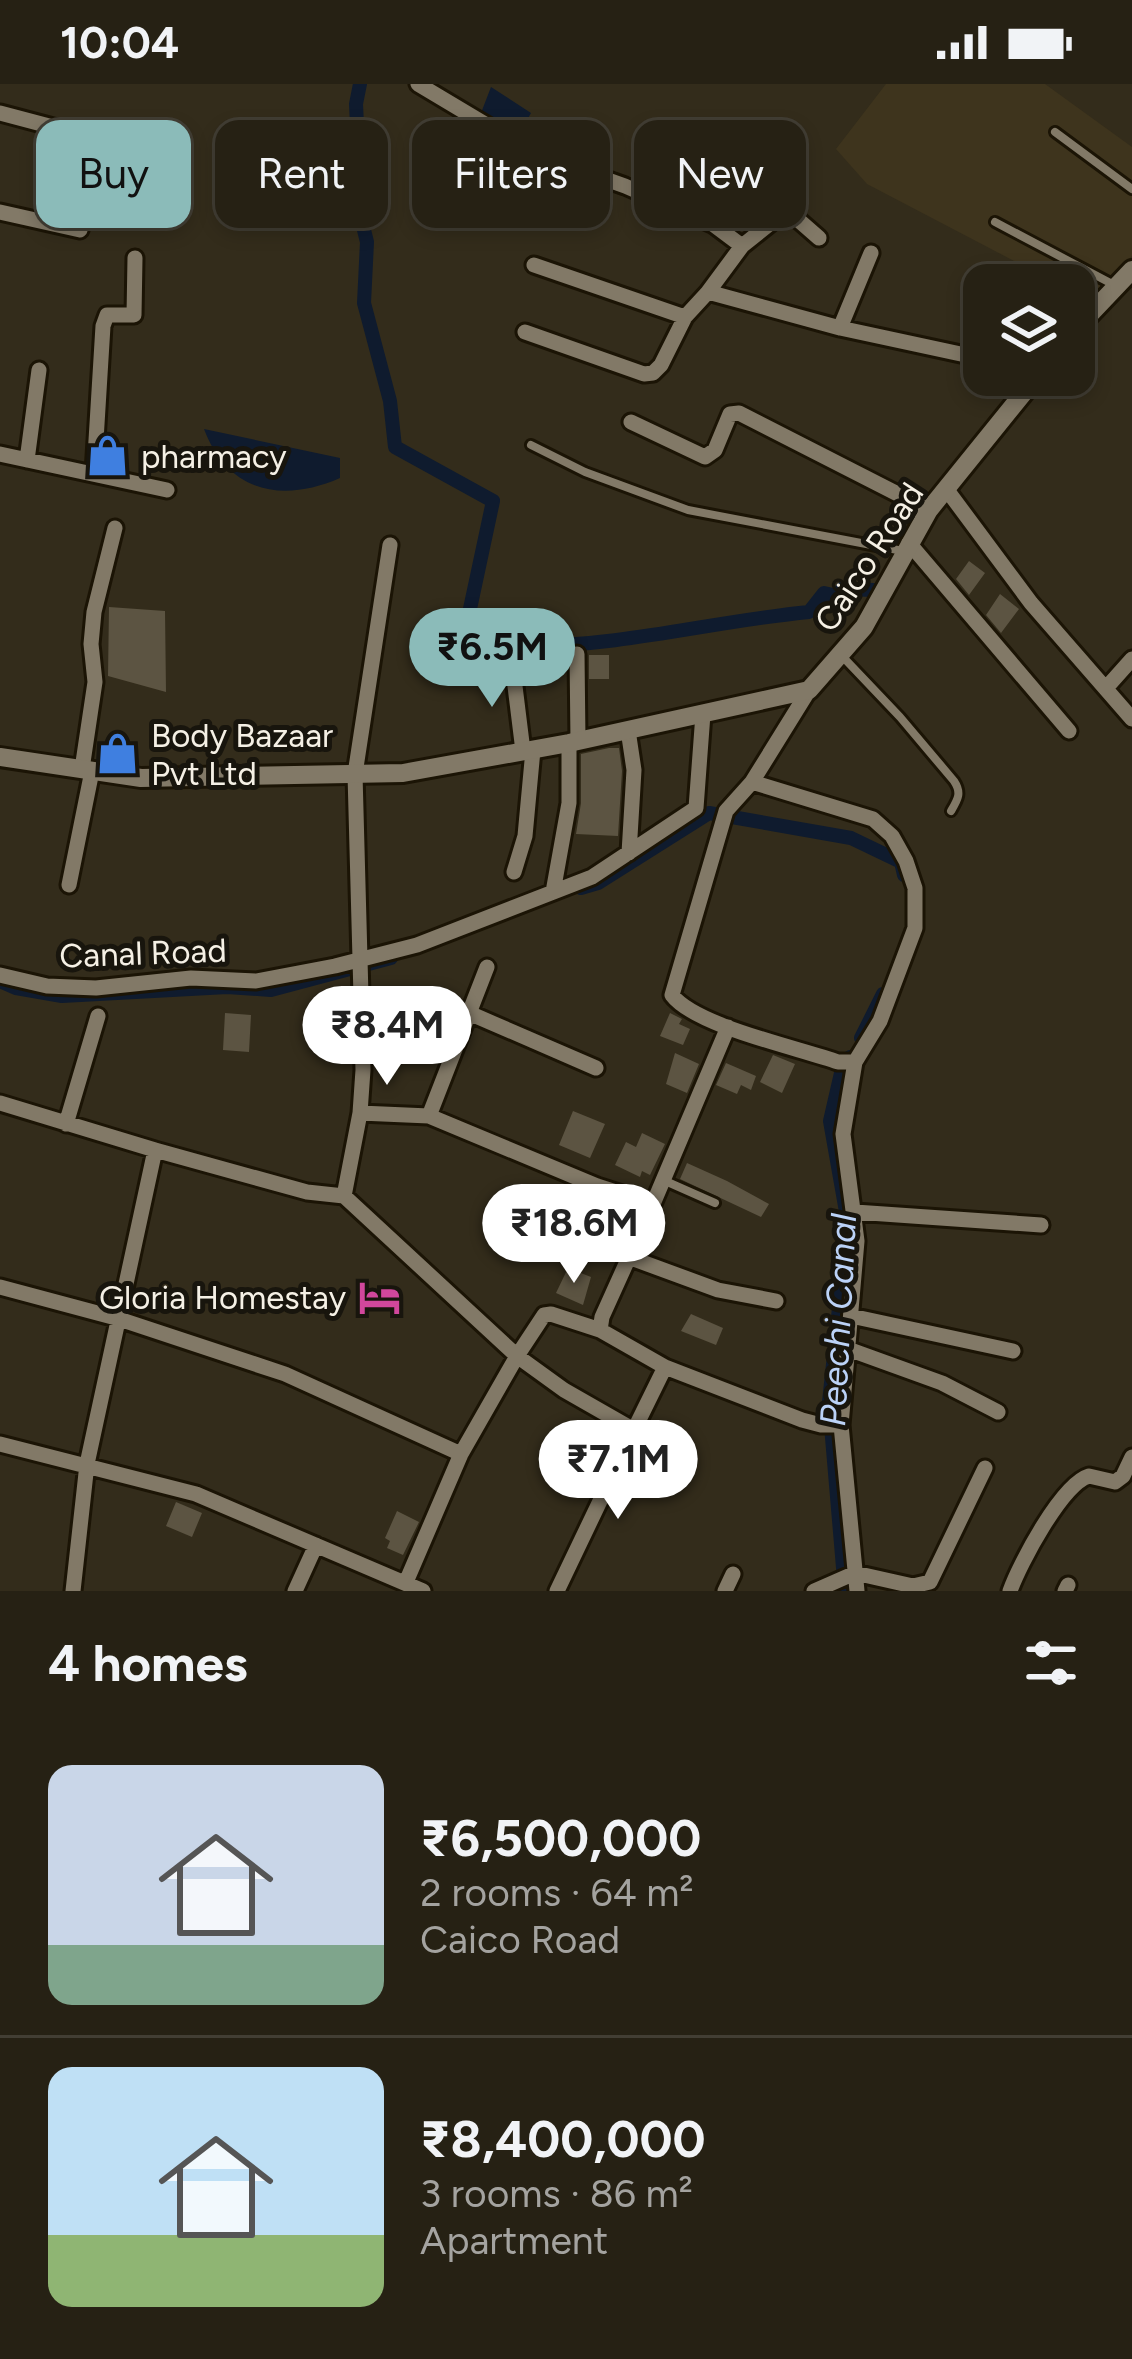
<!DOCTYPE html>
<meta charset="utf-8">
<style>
:root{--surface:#262114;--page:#2e291d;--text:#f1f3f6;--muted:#a4a3a0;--line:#423e34;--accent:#8bbbb9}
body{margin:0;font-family:Figtree,sans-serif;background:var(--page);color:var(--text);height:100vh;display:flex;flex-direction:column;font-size:45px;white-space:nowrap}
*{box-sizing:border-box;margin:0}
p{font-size:39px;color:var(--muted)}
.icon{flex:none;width:66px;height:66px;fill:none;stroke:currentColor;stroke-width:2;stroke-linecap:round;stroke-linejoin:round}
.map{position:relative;height:1507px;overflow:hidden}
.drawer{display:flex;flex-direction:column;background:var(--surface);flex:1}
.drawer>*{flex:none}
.hud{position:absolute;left:36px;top:36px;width:1062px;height:108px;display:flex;gap:24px}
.controls{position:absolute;left:963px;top:180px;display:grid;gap:24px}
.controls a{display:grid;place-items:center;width:132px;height:132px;border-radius:24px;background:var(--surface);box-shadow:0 6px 18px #0003,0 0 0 3px var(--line);font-size:60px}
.price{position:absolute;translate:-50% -102px;padding:0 27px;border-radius:42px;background:#fff;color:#222;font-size:39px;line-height:78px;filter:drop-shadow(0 3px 6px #0008)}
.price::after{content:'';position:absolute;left:50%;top:72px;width:36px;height:27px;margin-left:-18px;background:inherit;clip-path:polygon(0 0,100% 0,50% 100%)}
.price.selected{background:var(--accent);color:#111}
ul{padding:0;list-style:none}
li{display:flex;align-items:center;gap:36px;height:300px;padding:0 48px}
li+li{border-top:3px solid var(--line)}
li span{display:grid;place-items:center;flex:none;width:336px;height:240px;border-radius:24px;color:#555}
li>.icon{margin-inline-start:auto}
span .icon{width:144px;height:144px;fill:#fffc;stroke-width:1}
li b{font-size:51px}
h2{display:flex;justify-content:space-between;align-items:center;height:144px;padding:0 48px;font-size:51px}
.tag{padding:0 42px;border-radius:24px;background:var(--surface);box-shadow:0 6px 18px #0003,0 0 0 3px var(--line);font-size:42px;line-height:108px}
.tag.selected{background:var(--accent);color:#111}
.status{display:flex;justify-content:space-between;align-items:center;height:84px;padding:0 60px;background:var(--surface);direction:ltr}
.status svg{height:33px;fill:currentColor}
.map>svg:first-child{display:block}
.built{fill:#3e341d}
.water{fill:#0f1b2e}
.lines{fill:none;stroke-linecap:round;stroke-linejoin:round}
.canal{stroke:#0f1b2e;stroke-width:14}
.building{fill:#5c5442}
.service-casing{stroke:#1b1405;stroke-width:14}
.minor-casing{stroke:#1b1405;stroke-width:21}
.tertiary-casing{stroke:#1b1405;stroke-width:24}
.service{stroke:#827967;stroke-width:8}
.minor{stroke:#827967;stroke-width:15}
.tertiary{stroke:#827967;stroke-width:18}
.labels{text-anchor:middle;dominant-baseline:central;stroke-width:10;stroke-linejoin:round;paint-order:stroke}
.poi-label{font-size:33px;fill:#f5f0e5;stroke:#18150d;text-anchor:start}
.street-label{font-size:33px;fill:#f5f0e5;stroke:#18150d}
.water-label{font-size:36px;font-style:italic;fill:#bbd2f7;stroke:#18150d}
</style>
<div class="status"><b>10:04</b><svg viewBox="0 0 49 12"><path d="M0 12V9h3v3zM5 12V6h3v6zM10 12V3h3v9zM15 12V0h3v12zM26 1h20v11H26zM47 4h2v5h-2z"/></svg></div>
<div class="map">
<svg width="1132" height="1507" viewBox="0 0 1132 1507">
<rect width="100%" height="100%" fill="#332c1b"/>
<!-- built -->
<path class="built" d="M886 0H1045L1132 63V172L1088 216 1074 208V201H1060L867 100 836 65Z"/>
<!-- water -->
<path class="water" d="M491 3 531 29 519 51 481 29Z
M204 345 340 374V394C283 419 228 409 204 345Z"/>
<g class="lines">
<!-- canal -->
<path class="canal" d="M360 0 356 20 359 83 351 121 362 138 367 158 364 219 390 317 395 363 493 417 464 553C485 556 507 562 529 562 624 562 715 537 809 528L824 509 838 512 842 505 874 506
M581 804 598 799 709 729 851 754 901 778 904 791
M0 897 16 904 62 912 227 903 271 906 391 874
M861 954 883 910
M845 1507 829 1318 848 1139 830 1037 841 989 850 973"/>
</g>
<!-- building -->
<path class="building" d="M969 477 985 489 969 511 956 495Z
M1000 510 1019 525 1001 549 986 531Z
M109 523 165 527 166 608 108 592Z
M530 570 548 571 546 596 528 595Z
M589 571H609V595H589Z
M609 664H619L622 687 618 752 576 750 581 719V670Z
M225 929 251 931 249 968 223 966Z
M670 929 682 935 679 940 690 945 683 961 660 952Z
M675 969 699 980 687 1009 666 1000Z
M773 971 795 980 782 1009 760 998Z
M726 979 756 992 751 1006 741 1001 737 1010 716 1001Z
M573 1027 605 1040 590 1074 559 1061Z
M642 1049 665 1060 650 1091 642 1087 640 1093 615 1081 626 1058 636 1063Z
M687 1079 727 1097 769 1120 761 1133 680 1095Z
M597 1120 627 1134 615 1159 594 1149 599 1140 590 1136Z
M568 1184 591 1193 583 1221 556 1209Z
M691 1230 723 1244 716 1261 681 1247Z
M176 1418 202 1429 192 1453 166 1442Z
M397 1427 419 1438 403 1471 387 1464 390 1457 385 1454Z"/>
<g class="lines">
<defs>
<path id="service" d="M1055 48 1132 105
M995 138 1116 202
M531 361 585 388 688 426 903 467
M842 572 900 633 954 697C962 709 958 715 951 727
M663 1096 715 1119"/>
<path id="minor" d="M418 0 535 70 625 102 714 141
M0 29 136 65
M692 75 714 141 742 162
M787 126 819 154
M0 128 80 146
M534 181 685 233 708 208 840 244 984 275
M708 208 742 162 787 126 755 69
M840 244 871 169
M525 248 644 290 653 289 661 281 685 233
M631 338 705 373 715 366 730 330 739 329 929 426
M0 370 167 406
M27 376 39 286
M94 389 103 242 107 231H134L135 174
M947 406 1031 519 1132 635
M909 459 1069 647
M577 570 578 657
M512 578 523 667
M1107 603 1132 575
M809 606 752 698 726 727 672 911C695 942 799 964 838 978H855
M628 646 634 686 629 769
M82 685 95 598 91 560 94 528 115 444
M514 788 525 752 533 666
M69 801 92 687
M553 808 569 719V659
M487 883 429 1032 597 1102 653 1120 728 943
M0 891 47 902 96 904 191 894 256 897 335 882 417 861 592 793 696 724 703 630
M469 929 596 984
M0 1019 155 1066 87 1380 73 1507
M360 1029 429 1032
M66 1040 98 932
M344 1112 360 1029 363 986 355 690 390 461
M653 1120 602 1233 600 1246 665 1283
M855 1128 1041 1141
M631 1174 718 1206 776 1217
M0 1203 116 1234 285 1290 461 1370 517 1272 344 1112 307 1108 155 1066
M851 1232 1013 1267
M600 1246 551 1230 544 1231 517 1272 564 1306 634 1346 665 1283 802 1336 821 1341H841L857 1157 843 1050 855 978 880 937 915 844V804L906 777 892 752 873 735 752 698
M848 1265 942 1299 998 1328
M841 1341 857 1507
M0 1360 196 1410 423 1507
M406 1498 461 1370
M295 1507 316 1461
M557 1507 634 1346
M725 1507 733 1490
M814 1507 855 1489 913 1502 930 1498 985 1384
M1010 1507C1020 1479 1062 1400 1089 1392L1115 1398 1123 1392 1132 1373
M1065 1507 1068 1501"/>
<path id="tertiary" d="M1074 247 1132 186
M0 673 141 694 403 689 569 659 809 606 864 543 929 426 1038 291"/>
</defs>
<!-- service casing -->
<use href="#service" class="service-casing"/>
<!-- minor casing -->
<use href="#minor" class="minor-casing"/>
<!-- tertiary casing -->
<use href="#tertiary" class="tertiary-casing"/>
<!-- service -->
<use href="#service" class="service"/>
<!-- minor -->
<use href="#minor" class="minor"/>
<!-- tertiary -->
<use href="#tertiary" class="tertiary"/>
</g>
<!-- icons -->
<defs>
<symbol id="shop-bare" viewBox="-9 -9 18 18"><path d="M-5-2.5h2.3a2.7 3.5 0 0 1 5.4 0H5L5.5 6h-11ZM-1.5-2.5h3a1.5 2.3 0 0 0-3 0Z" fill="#3f7fe0" stroke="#18150d" stroke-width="2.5" paint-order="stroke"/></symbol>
<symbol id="hotel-bare" viewBox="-9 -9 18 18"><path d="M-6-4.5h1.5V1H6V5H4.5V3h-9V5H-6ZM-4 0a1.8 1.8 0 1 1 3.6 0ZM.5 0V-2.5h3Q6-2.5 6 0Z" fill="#d1479c" stroke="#18150d" stroke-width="2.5" paint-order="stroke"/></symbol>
</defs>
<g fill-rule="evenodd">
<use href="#shop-bare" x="78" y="342" width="59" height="59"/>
<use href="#shop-bare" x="88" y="640" width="59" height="59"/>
<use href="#hotel-bare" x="350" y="1184" width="59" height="59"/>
</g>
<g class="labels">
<!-- poi labels -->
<g class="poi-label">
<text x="141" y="372">pharmacy</text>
<text x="151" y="651">Body Bazaar<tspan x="151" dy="38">Pvt Ltd</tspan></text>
<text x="346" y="1213" text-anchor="end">Gloria Homestay</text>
</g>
<!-- street labels -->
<g class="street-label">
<text transform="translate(869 473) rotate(-57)">Caico Road</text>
<text transform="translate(143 869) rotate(-2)">Canal Road</text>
</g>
<!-- water labels -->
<g class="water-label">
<text transform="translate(838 1236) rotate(-87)">Peechi Canal</text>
</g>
</g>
</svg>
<div class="controls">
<a><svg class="icon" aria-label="layers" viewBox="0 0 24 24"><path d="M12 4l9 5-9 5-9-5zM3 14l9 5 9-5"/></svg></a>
</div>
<b class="price selected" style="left:492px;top:626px">₹6.5M</b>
<b class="price" style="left:387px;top:1004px">₹8.4M</b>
<b class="price" style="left:574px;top:1202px">₹18.6M</b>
<b class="price" style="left:618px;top:1438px">₹7.1M</b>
<div class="hud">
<a class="tag selected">Buy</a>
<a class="tag">Rent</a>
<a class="tag">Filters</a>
<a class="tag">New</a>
</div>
</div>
<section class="drawer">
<h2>4 homes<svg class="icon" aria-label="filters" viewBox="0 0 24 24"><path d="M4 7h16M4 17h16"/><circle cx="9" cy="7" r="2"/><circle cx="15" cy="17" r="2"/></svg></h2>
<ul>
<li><span style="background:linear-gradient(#c9d6e8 75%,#7fa58c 0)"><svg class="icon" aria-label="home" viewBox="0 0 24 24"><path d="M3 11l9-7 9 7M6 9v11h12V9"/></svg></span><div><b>₹6,500,000</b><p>2 rooms · 64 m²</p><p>Caico Road</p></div></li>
<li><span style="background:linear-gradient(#bfe0f5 70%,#8fb573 0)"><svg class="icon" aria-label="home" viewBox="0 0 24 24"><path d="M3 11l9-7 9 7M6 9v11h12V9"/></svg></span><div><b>₹8,400,000</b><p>3 rooms · 86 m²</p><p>Apartment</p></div></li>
</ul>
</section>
